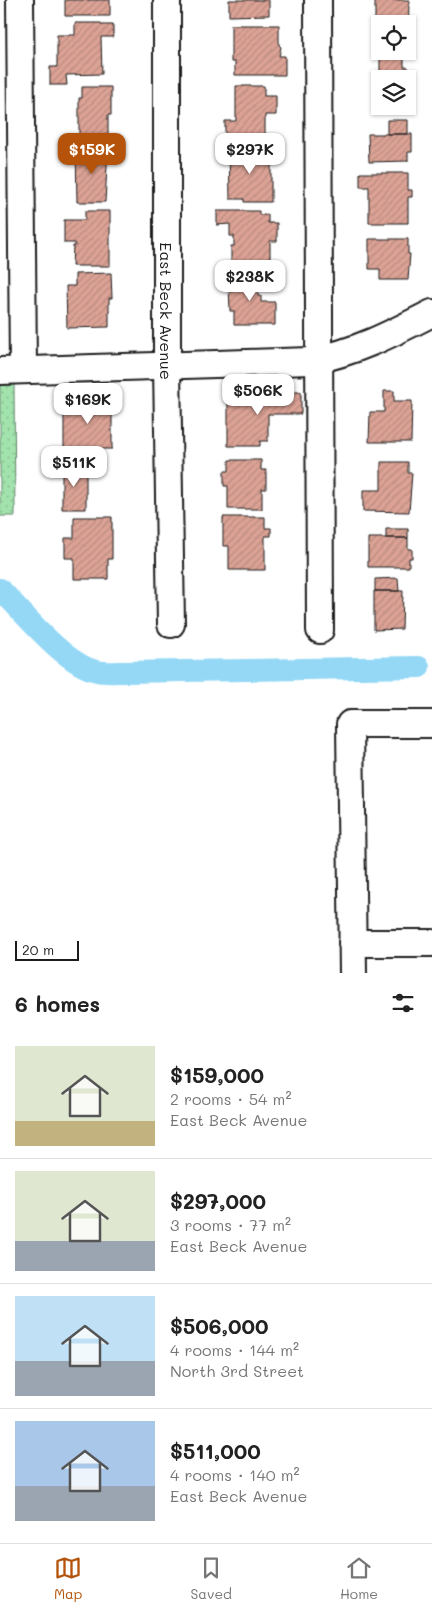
<!DOCTYPE html>
<meta charset="utf-8">
<style>
:root{--surface:#fff;--page:#f2f2f2;--text:#222;--muted:#767676;--line:#e0e0e0;--accent:#b45309}
body{margin:0;font-family:Mali,sans-serif;background:var(--page);color:var(--text);height:100vh;display:flex;flex-direction:column;font-size:19px;white-space:nowrap}
*{box-sizing:border-box;margin:0}
p{font-size:16px;color:var(--muted)}
.icon{flex:none;width:28px;height:28px;fill:none;stroke:currentColor;stroke-width:2;stroke-linecap:round;stroke-linejoin:round}
.map{position:relative;height:973px;overflow:hidden}
.sheet{display:flex;flex-direction:column;background:var(--surface);flex:1}
.sheet>*{flex:none}
.buttons{position:absolute;left:371px;top:15px;display:grid;gap:10px}
.buttons a{display:grid;place-items:center;width:45px;height:45px;border-radius:0px;background:var(--surface);box-shadow:0 1px 4px #0004;font-size:25px}
.scale{position:absolute;left:15px;bottom:12px;width:64px;box-sizing:border-box;padding-left:5px;border:2px solid #1c1c1c;border-top:0;font-size:14px;line-height:18px;white-space:nowrap;color:#1c1c1c;-webkit-text-stroke:4px #fff;paint-order:stroke}
.price{position:absolute;translate:-50% -42px;padding:0 11px;border-radius:10px;background:#fff;color:#222;font-size:16px;line-height:32px;filter:drop-shadow(0 1px 2px #0008)}
.price::after{content:'';position:absolute;left:50%;top:30px;width:15px;height:11px;margin-left:-8px;background:inherit;clip-path:polygon(0 0,100% 0,50% 100%)}
.price.selected{background:var(--accent);color:#fff}
ul{padding:0;list-style:none}
li{display:flex;align-items:center;gap:15px;height:125px;padding:0 15px}
li+li{border-top:1px solid var(--line)}
li span{display:grid;place-items:center;flex:none;width:140px;height:100px;border-radius:0px;color:#555}
li>.icon{margin-inline-start:auto}
span .icon{width:60px;height:60px;fill:#fffc;stroke-width:1}
li b{font-size:21px}
h2{display:flex;justify-content:space-between;align-items:center;height:60px;padding:0 15px;font-size:21px}
.tabs{display:flex;justify-content:space-around;align-items:center;height:70px;border-top:1px solid var(--line);background:var(--surface);font-size:14px;color:var(--muted)}
.tabs a{display:grid;justify-items:center;gap:2px}
.tabs .selected{color:var(--accent)}
.map>svg:first-child{display:block}
.green{fill:url(#green-dots);stroke:#5f8064}
.lines{fill:none;stroke-linecap:round;stroke-linejoin:round}
.canal{stroke:#94d8f5;stroke-width:22}
.building{fill:url(#building-hatch);stroke:#1c1c1c}
.minor-casing{stroke:#1c1c1c;stroke-width:30}
.minor{stroke:#fff;stroke-width:26}
.labels{text-anchor:middle;dominant-baseline:central;stroke-width:4.5;stroke-linejoin:round;paint-order:stroke}
.street-label{font-size:16px;fill:#1c1c1c;stroke:#fff}
</style>
<div class="map">
<svg width="432" height="973" viewBox="0 0 432 973">
<defs>
<pattern id="green-dots" width="8" height="8" patternUnits="userSpaceOnUse" patternTransform="scale(1.25)"><rect width="8" height="8" fill="#a2e3ad"/><path d="M2 2h.1M6 6h.1" fill="none" stroke="#8bc294" stroke-width="1.8" stroke-linecap="round"/></pattern>
<pattern id="building-hatch" width="6" height="6" patternUnits="userSpaceOnUse" patternTransform="scale(1.25)"><rect width="6" height="6" fill="#dba295"/><path d="M-1 1l2-2M0 6l6-6M5 7l2-2" fill="none" stroke="#bb8b80"/></pattern>
</defs>
<rect width="100%" height="100%" fill="#fff"/>
<filter id="ink" filterUnits="userSpaceOnUse"><feTurbulence type="fractalNoise" baseFrequency=".02" numOctaves="2"/><feDisplacementMap in="SourceGraphic" scale="10" xChannelSelector="R" yChannelSelector="G"/><feConvolveMatrix kernelMatrix="1 2 1 2 8 2 1 2 1" color-interpolation-filters="sRGB"/></filter>
<g filter="url(#ink)">
<!-- green -->
<path class="green" d="M0 385H14L15 516H0Z"/>
<g class="lines">
<!-- canal -->
<path class="canal" d="M0 589C23 612 65 665 97 671 106 673 116 672 124 672L419 667"/>
</g>
<!-- building -->
<path class="building" d="M65 0H110V16H65Z
M229 0H269V15L229 16Z
M375 0H409L408 47V24H380V47H375Z
M75 23H101V25H113V37H101L102 74 66 75 67 85H50V67H57V35H75Z
M231 25H279V45L281 47 279 56H285V75H235V62H231Z
M380 55H404V67H408V106V79H380Z
M236 86H264V96H276V115H265V141H248L247 138H225V121H236Z
M82 87H111V115H108V140H79V98H82Z
M387 120H408V134H387Z
M368 134H412V152H408V161L369 162Z
M268 148V161H271V202H244V199H230L229 149Z
M76 149H108L105 202H77Z
M360 173H408V190H412V197H408V223H369V187H360Z
M85 211H110V266H72L73 246H75V243H64V220H85Z
M217 211H259V215H268V223H277V241H270V263H231V246H234V236H230V224L217 225Z
M369 239H408V254H410L408 280H380V269H369Z
M111 273 112 298H109V327L67 328 66 286H75V274Z
M234 273H257L258 296H261V302H275V325H234V311H230L229 286H234Z
M384 391H394V401H412L411 442H369L370 412H384Z
M257 392H301V414H268V441H260V446H228V398H257Z
M64 401H112V449H64Z
M229 460H261V470H266V489H262V509H228V486H224V471H229Z
M381 462H408V473H412L409 512 363 511V490H381Z
M86 467V509H62V468Z
M74 517H112V559H108V579H74V558H65V538H74Z
M223 517H265V528H271V536H265V570H229V546H223Z
M386 529H408V538H386Z
M368 538H408V549H412V558H409V567H368Z
M398 578 399 591H375V579Z
M374 591H403L402 629 374 630Z"/>
<g class="lines">
<defs>
<g id="minor">
<path d="M20 0 23 370"/>
<path id="s1" d="M167 0V366L171 624"/>
<path d="M318 0 320 630"/>
<path d="M0 371 311 361C356 352 391 334 432 313"/>
<path d="M352 943H432"/>
<path d="M353 973 350 724H432"/>
</g>
</defs>
<!-- minor casing -->
<use href="#minor" class="minor-casing"/>
<!-- minor -->
<use href="#minor" class="minor"/>
</g>
</g>
<g class="labels">
<!-- street labels -->
<g class="street-label">
<text stroke="none"><textPath href="#s1" startOffset="311">East Beck Avenue</textPath></text>
</g>
</g>
</svg>
<div class="buttons">
<a><svg class="icon" aria-label="locate" viewBox="0 0 24 24"><circle cx="12" cy="12" r="6"/><path d="M12 2v4M12 18v4M2 12h4M18 12h4"/></svg></a>
<a><svg class="icon" aria-label="layers" viewBox="0 0 24 24"><path d="M12 4l9 5-9 5-9-5zM3 14l9 5 9-5"/></svg></a>
</div>
<div class="scale">20 m</div>
<b class="price selected" style="left:92px;top:175px">$159K</b>
<b class="price" style="left:250px;top:175px">$297K</b>
<b class="price" style="left:250px;top:302px">$238K</b>
<b class="price" style="left:258px;top:416px">$506K</b>
<b class="price" style="left:88px;top:425px">$169K</b>
<b class="price" style="left:74px;top:488px">$511K</b>
</div>
<section class="sheet">
<h2>6 homes<svg class="icon" aria-label="filters" viewBox="0 0 24 24"><path d="M4 7h16M4 17h16"/><circle cx="9" cy="7" r="2"/><circle cx="15" cy="17" r="2"/></svg></h2>
<ul>
<li><span style="background:linear-gradient(#dfe7d0 75%,#c2b280 0)"><svg class="icon" aria-label="home" viewBox="0 0 24 24"><path d="M3 11l9-7 9 7M6 9v11h12V9"/></svg></span><div><b>$159,000</b><p>2 rooms · 54 m²</p><p>East Beck Avenue</p></div></li>
<li><span style="background:linear-gradient(#dfe7d0 70%,#9aa5b1 0)"><svg class="icon" aria-label="home" viewBox="0 0 24 24"><path d="M3 11l9-7 9 7M6 9v11h12V9"/></svg></span><div><b>$297,000</b><p>3 rooms · 77 m²</p><p>East Beck Avenue</p></div></li>
<li><span style="background:linear-gradient(#bfe0f5 65%,#9aa5b1 0)"><svg class="icon" aria-label="home" viewBox="0 0 24 24"><path d="M3 11l9-7 9 7M6 9v11h12V9"/></svg></span><div><b>$506,000</b><p>4 rooms · 144 m²</p><p>North 3rd Street</p></div></li>
<li><span style="background:linear-gradient(#a9c7e8 65%,#9aa5b1 0)"><svg class="icon" aria-label="home" viewBox="0 0 24 24"><path d="M3 11l9-7 9 7M6 9v11h12V9"/></svg></span><div><b>$511,000</b><p>4 rooms · 140 m²</p><p>East Beck Avenue</p></div></li>
</ul>
</section>
<nav class="tabs">
<a class="selected"><svg class="icon" aria-label="map" viewBox="0 0 24 24"><path d="M3 6l6-2 6 2 6-2v14l-6 2-6-2-6 2zM9 4v14M15 6v14"/></svg>Map</a>
<a><svg class="icon" aria-label="saved" viewBox="0 0 24 24"><path d="M7 4h10v16l-5-4-5 4z"/></svg>Saved</a>
<a><svg class="icon" aria-label="home" viewBox="0 0 24 24"><path d="M3 11l9-7 9 7M6 9v11h12V9"/></svg>Home</a>
</nav>
